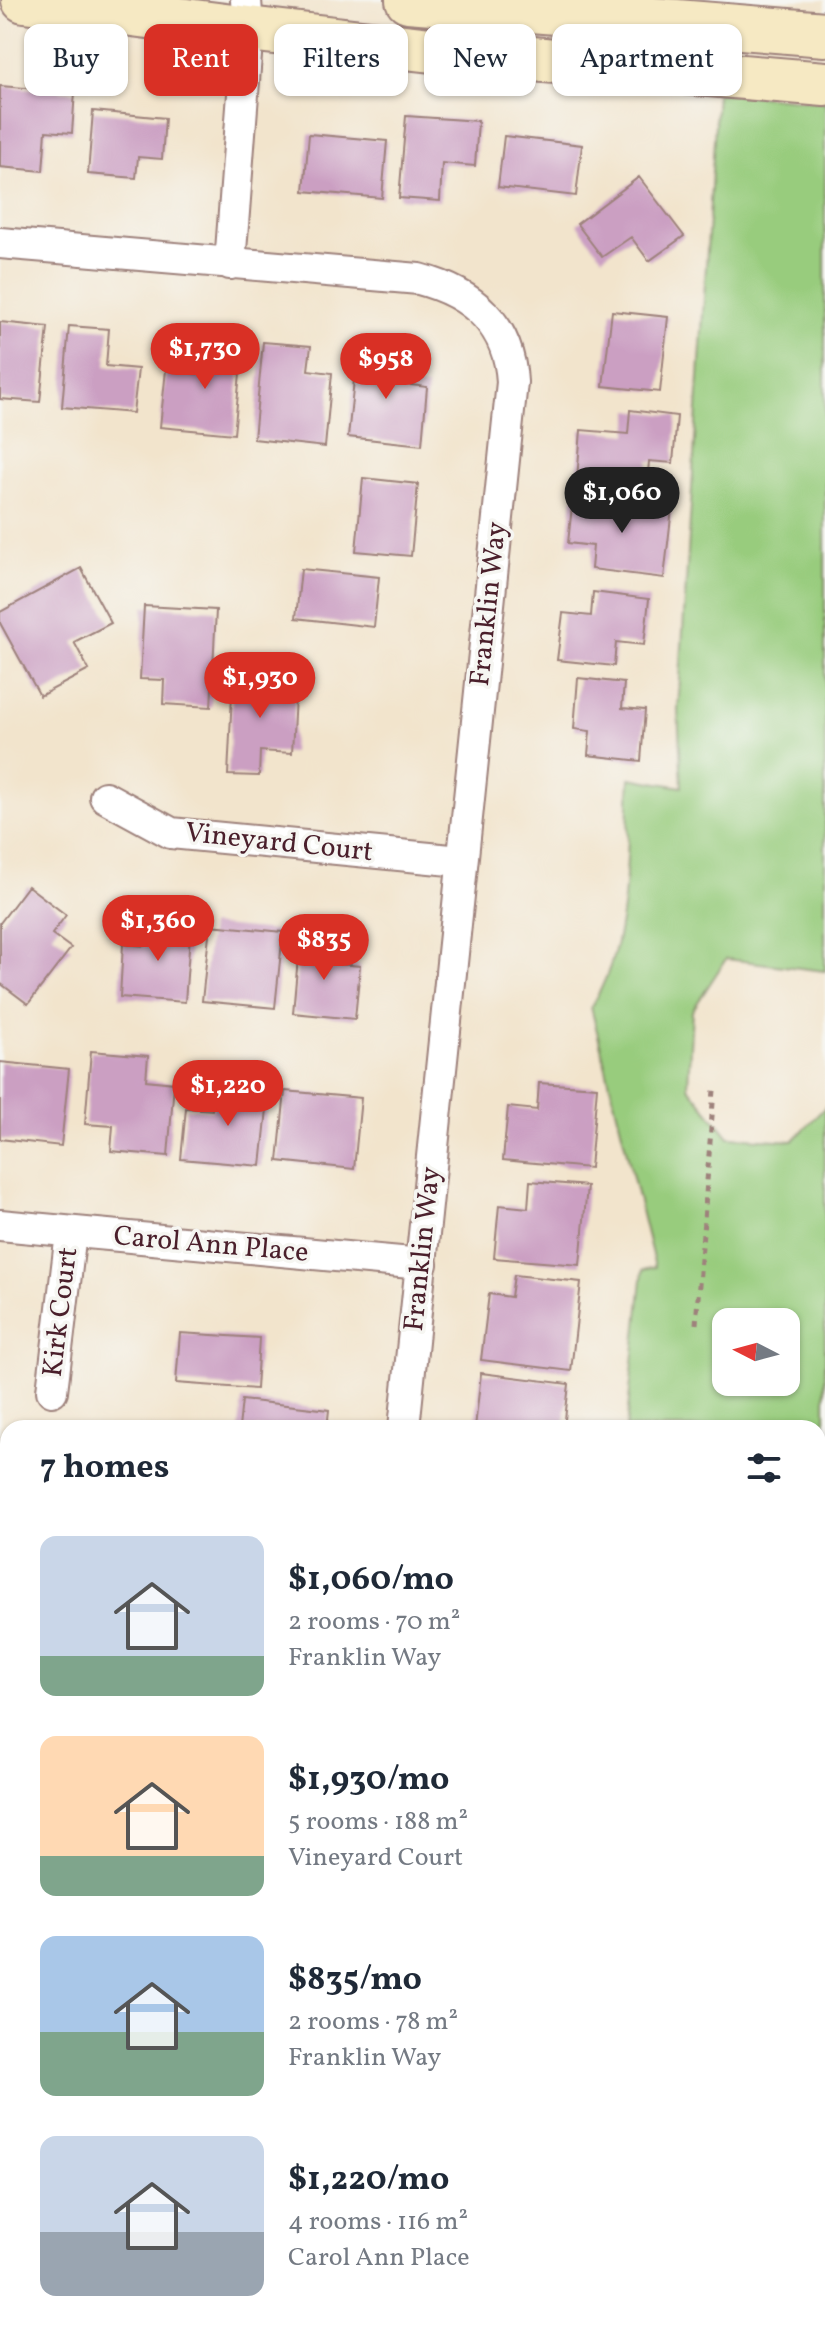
<!DOCTYPE html>
<meta charset="utf-8">
<style>
:root{--surface:#fff;--page:#f6f6f7;--text:#1f2937;--muted:#747a83;--accent:#d93025}
body{margin:0;font-family:Vollkorn,serif;background:var(--page);color:var(--text);height:100vh;display:flex;flex-direction:column;font-size:30px;white-space:nowrap}
*{box-sizing:border-box;margin:0}
p{font-size:26px;color:var(--muted)}
.icon{flex:none;width:44px;height:44px;fill:none;stroke:currentColor;stroke-width:2;stroke-linecap:round;stroke-linejoin:round}
.map{position:relative;flex:1;overflow:hidden}
.side{position:absolute;left:0px;top:1420px;width:826px;height:914px;display:flex;flex-direction:column;background:var(--surface);border-radius:24px 24px 0 0;box-shadow:0 2px 6px #0004}
.side>*{flex:none}
.guide{position:absolute;left:24px;top:24px;width:778px;height:72px;display:flex;gap:16px}
.needle{width:52px;rotate:276deg}
.buttons{position:absolute;left:712px;top:1308px;display:grid;gap:16px}
.buttons a{display:grid;place-items:center;width:88px;height:88px;border-radius:16px;background:var(--surface);box-shadow:0 2px 6px #0004;font-size:40px}
.price{position:absolute;translate:-50% -68px;padding:0 18px;border-radius:28px;background:var(--accent);color:#fff;font-size:26px;line-height:52px;filter:drop-shadow(0 2px 4px #0008)}
.price::after{content:'';position:absolute;left:50%;top:48px;width:24px;height:18px;margin-left:-12px;background:inherit;clip-path:polygon(0 0,100% 0,50% 100%)}
.price.active{background:#222;color:#fff}
ul{padding:0;list-style:none}
li{display:flex;align-items:center;gap:24px;height:200px;padding:0 40px}
li span{display:grid;place-items:center;flex:none;width:224px;height:160px;border-radius:16px;color:#555}
li>.icon{margin-inline-start:auto}
span .icon{width:96px;height:96px;fill:#fffc;stroke-width:1}
li b{font-size:34px}
h2{display:flex;justify-content:space-between;align-items:center;height:96px;padding:0 40px;font-size:34px}
.tag{padding:0 28px;border-radius:16px;background:var(--surface);box-shadow:0 2px 6px #0004;font-size:28px;line-height:72px}
.tag.active{background:var(--accent);color:#fff}
.map>svg:first-child{display:block}
.built{fill:#e1d4f4}
.green{fill:#98cc7d;stroke:#717654;stroke-width:2;fill-rule:evenodd}
.building{fill:#cb9fc2}
.lines{fill:none;stroke-linecap:round;stroke-linejoin:round}
.lane-casing{stroke:#9e827c;stroke-width:20}
.street-casing{stroke:#9e827c;stroke-width:34}
.secondary-casing{stroke:#9e827c;stroke-width:48}
.path{stroke:#9e827c;stroke-width:5;stroke-dasharray:6 6;stroke-linecap:butt}
.lane{stroke:#fff;stroke-width:16}
.street{stroke:#fff;stroke-width:30}
.secondary{stroke:#f6e9c3;stroke-width:44}
.labels{text-anchor:middle;dominant-baseline:central;stroke-width:7;stroke-linejoin:round;paint-order:stroke}
.street-label{font-size:28px;fill:#4a1f2b;stroke:#f6f6f2}
</style>
<div class="map">
<svg width="825" height="2333" viewBox="0 0 825 2333">
<rect width="100%" height="100%" fill="#f6f6f2"/>
<filter id="ink" filterUnits="userSpaceOnUse"><feTurbulence type="fractalNoise" baseFrequency=".0125" numOctaves="2"/><feDisplacementMap in="SourceGraphic" scale="16" xChannelSelector="R" yChannelSelector="G"/><feConvolveMatrix kernelMatrix="1 2 1 2 8 2 1 2 1" color-interpolation-filters="sRGB"/></filter>
<filter id="wash" filterUnits="userSpaceOnUse"><feTurbulence type="fractalNoise" baseFrequency=".006" numOctaves="4" result="noise"/><feDisplacementMap in="SourceGraphic" scale="32" xChannelSelector="R" yChannelSelector="G"/><feGaussianBlur stdDeviation="1.8" result="paint"/><feColorMatrix in="noise" values="0 0 0 0 0 0 0 0 0 0 0 0 0 0 0 0 0 1.4 0 .05"/><feComposite in="paint" operator="in"/></filter>
<g filter="url(#wash)">
<rect width="100%" height="100%" fill="#f2e4cc"/>
<!-- built -->
<path class="built" d="M0 2151H8V2326H133V2333H0Z"/>
<!-- green -->
<path class="green" d="M717 92 825 102V971L726 959 692 1011 688 1086 729 1137 793 1141 825 1107V1998L818 1997V1428H626L643 1270 655 1267 591 1007C632 942 626 853 630 778L682 787 678 710ZM726 1322H786V1382H726Z
M818 2209 825 2210V2333H133V2326H818Z"/>
<g id="blocks">
<!-- building -->
<path class="building" d="M0 86 75 92 72 133 46 131 43 171 0 167Z
M93 111 165 118 162 159 138 157 136 178 88 174Z
M406 116 478 121 475 166 442 163 440 201 399 198Z
M309 134 387 141 382 198 304 191Z
M504 136 582 145 576 196 498 187Z
M639 177 684 236 649 261 631 237 602 257 577 224Z
M612 311 668 317 660 392 603 386Z
M0 322 48 327 40 402 0 399Z
M69 326 109 329 106 366 138 369 133 413 62 407Z
M201 338 243 343 234 434 160 427 166 370 197 374Z
M263 342 311 346 308 370 332 373 325 447 254 439Z
M357 351 406 356 403 384 427 387 422 445 348 437Z
M630 410 677 416 673 463 649 461 647 485 577 479 581 430 628 434Z
M363 478 418 484 411 556 356 551Z
M573 497 672 508 664 578 591 569 593 546 568 543Z
M81 568 111 623 74 642 89 670 40 696 0 623V612Z
M301 569 379 577 374 627 296 618Z
M593 592 649 599 644 645 616 642 614 666 557 660 563 613 591 616Z
M144 606 216 610 211 707 163 704 164 680 140 679Z
M233 674 296 677 292 753 260 751 259 776 228 775Z
M578 678 624 683 622 708 645 710 641 761 588 755 590 731 574 729Z
M28 886 66 915 52 934 71 948 28 1004 0 983V923Z
M147 919 191 922 185 1002 120 997 123 944 145 946Z
M210 925 283 932 275 1008 202 1001Z
M300 935 331 938 329 963 360 966 355 1019 293 1013Z
M91 1051 148 1056 146 1080 174 1083 168 1156 111 1151 113 1126 85 1124Z
M0 1062 69 1069 61 1146 0 1139Z
M539 1083 597 1087 590 1168 503 1160 508 1107 537 1110Z
M215 1085 269 1090 261 1166 181 1159 186 1108 212 1110Z
M285 1091 361 1098 354 1169 278 1161Z
M530 1181 587 1186 580 1265 494 1258 499 1205 528 1208Z
M514 1275 581 1282 571 1371 481 1360 489 1294 511 1297Z
M180 1333 259 1338 256 1389 176 1383Z
M481 1373 569 1384 564 1428H475Z
M242 1400 329 1410 327 1428H239Z
M0 1610H8V1697L0 1696Z
M0 1847H8V1932L0 1931Z"/>
</g>
</g>
<g filter="url(#ink)">
<use href="#blocks" fill-opacity="0" stroke="#9e827c" stroke-width="2"/>
<g class="lines">
<defs>
<path id="lane" d="M0 2194 8 2195
M0 2288H8"/>
<path id="street" d="M0 243 419 279C472 293 509 324 512 382L404 1428
M230 264 248 29 246 0
M105 797 171 833 461 861
M0 1225 422 1264
M52 1391 71 1233
M0 1772 8 1773"/>
<path id="secondary" d="M24 0 248 29 440 51 825 84
M408 0 825 34
M0 2027 8 2028
M0 2089H8
M818 2092H825
M818 2154H825"/>
</defs>
<!-- lane casing -->
<use href="#lane" class="lane-casing"/>
<!-- street casing -->
<use href="#street" class="street-casing"/>
<!-- secondary casing -->
<use href="#secondary" class="secondary-casing"/>
<!-- path -->
<path class="path" d="M696 1324 714 1090"/>
<!-- lane -->
<use href="#lane" class="lane"/>
<!-- street -->
<use href="#street" class="street"/>
<!-- secondary -->
<use href="#secondary" class="secondary"/>
</g>
</g>
<g class="labels">
<!-- street labels -->
<g class="street-label">
<text transform="translate(489 604) rotate(-84)">Franklin Way</text>
<text transform="translate(279 843) rotate(6)">Vineyard Court</text>
<text transform="translate(211 1245) rotate(5)">Carol Ann Place</text>
<text transform="translate(423 1249) rotate(-84)">Franklin Way</text>
<text transform="translate(61 1312) rotate(-83)">Kirk Court</text>
</g>
</g>
</svg>
<div class="buttons">
<a><svg class="needle" viewBox="-14 -14 28 28"><path d="M0-13l5 13h-10z" fill="#e53935"/><path d="M0 13l5-13h-10z" fill="#747a83"/></svg></a>
</div>
<b class="price" style="left:205px;top:391px">$1,730</b>
<b class="price" style="left:386px;top:401px">$958</b>
<b class="price active" style="left:622px;top:535px">$1,060</b>
<b class="price" style="left:260px;top:720px">$1,930</b>
<b class="price" style="left:158px;top:963px">$1,360</b>
<b class="price" style="left:324px;top:982px">$835</b>
<b class="price" style="left:228px;top:1128px">$1,220</b>
<div class="guide">
<a class="tag">Buy</a>
<a class="tag active">Rent</a>
<a class="tag">Filters</a>
<a class="tag">New</a>
<a class="tag">Apartment</a>
</div>
<section class="side">
<h2>7 homes<svg class="icon" aria-label="filters" viewBox="0 0 24 24"><path d="M4 7h16M4 17h16"/><circle cx="9" cy="7" r="2"/><circle cx="15" cy="17" r="2"/></svg></h2>
<ul>
<li><span style="background:linear-gradient(#c9d6e8 75%,#7fa58c 0)"><svg class="icon" aria-label="home" viewBox="0 0 24 24"><path d="M3 11l9-7 9 7M6 9v11h12V9"/></svg></span><div><b>$1,060/mo</b><p>2 rooms · 70 m²</p><p>Franklin Way</p></div></li>
<li><span style="background:linear-gradient(#ffd9b3 75%,#7fa58c 0)"><svg class="icon" aria-label="home" viewBox="0 0 24 24"><path d="M3 11l9-7 9 7M6 9v11h12V9"/></svg></span><div><b>$1,930/mo</b><p>5 rooms · 188 m²</p><p>Vineyard Court</p></div></li>
<li><span style="background:linear-gradient(#a9c7e8 60%,#7fa58c 0)"><svg class="icon" aria-label="home" viewBox="0 0 24 24"><path d="M3 11l9-7 9 7M6 9v11h12V9"/></svg></span><div><b>$835/mo</b><p>2 rooms · 78 m²</p><p>Franklin Way</p></div></li>
<li><span style="background:linear-gradient(#c9d6e8 60%,#9aa5b1 0)"><svg class="icon" aria-label="home" viewBox="0 0 24 24"><path d="M3 11l9-7 9 7M6 9v11h12V9"/></svg></span><div><b>$1,220/mo</b><p>4 rooms · 116 m²</p><p>Carol Ann Place</p></div></li>
</ul>
</section>
</div>
